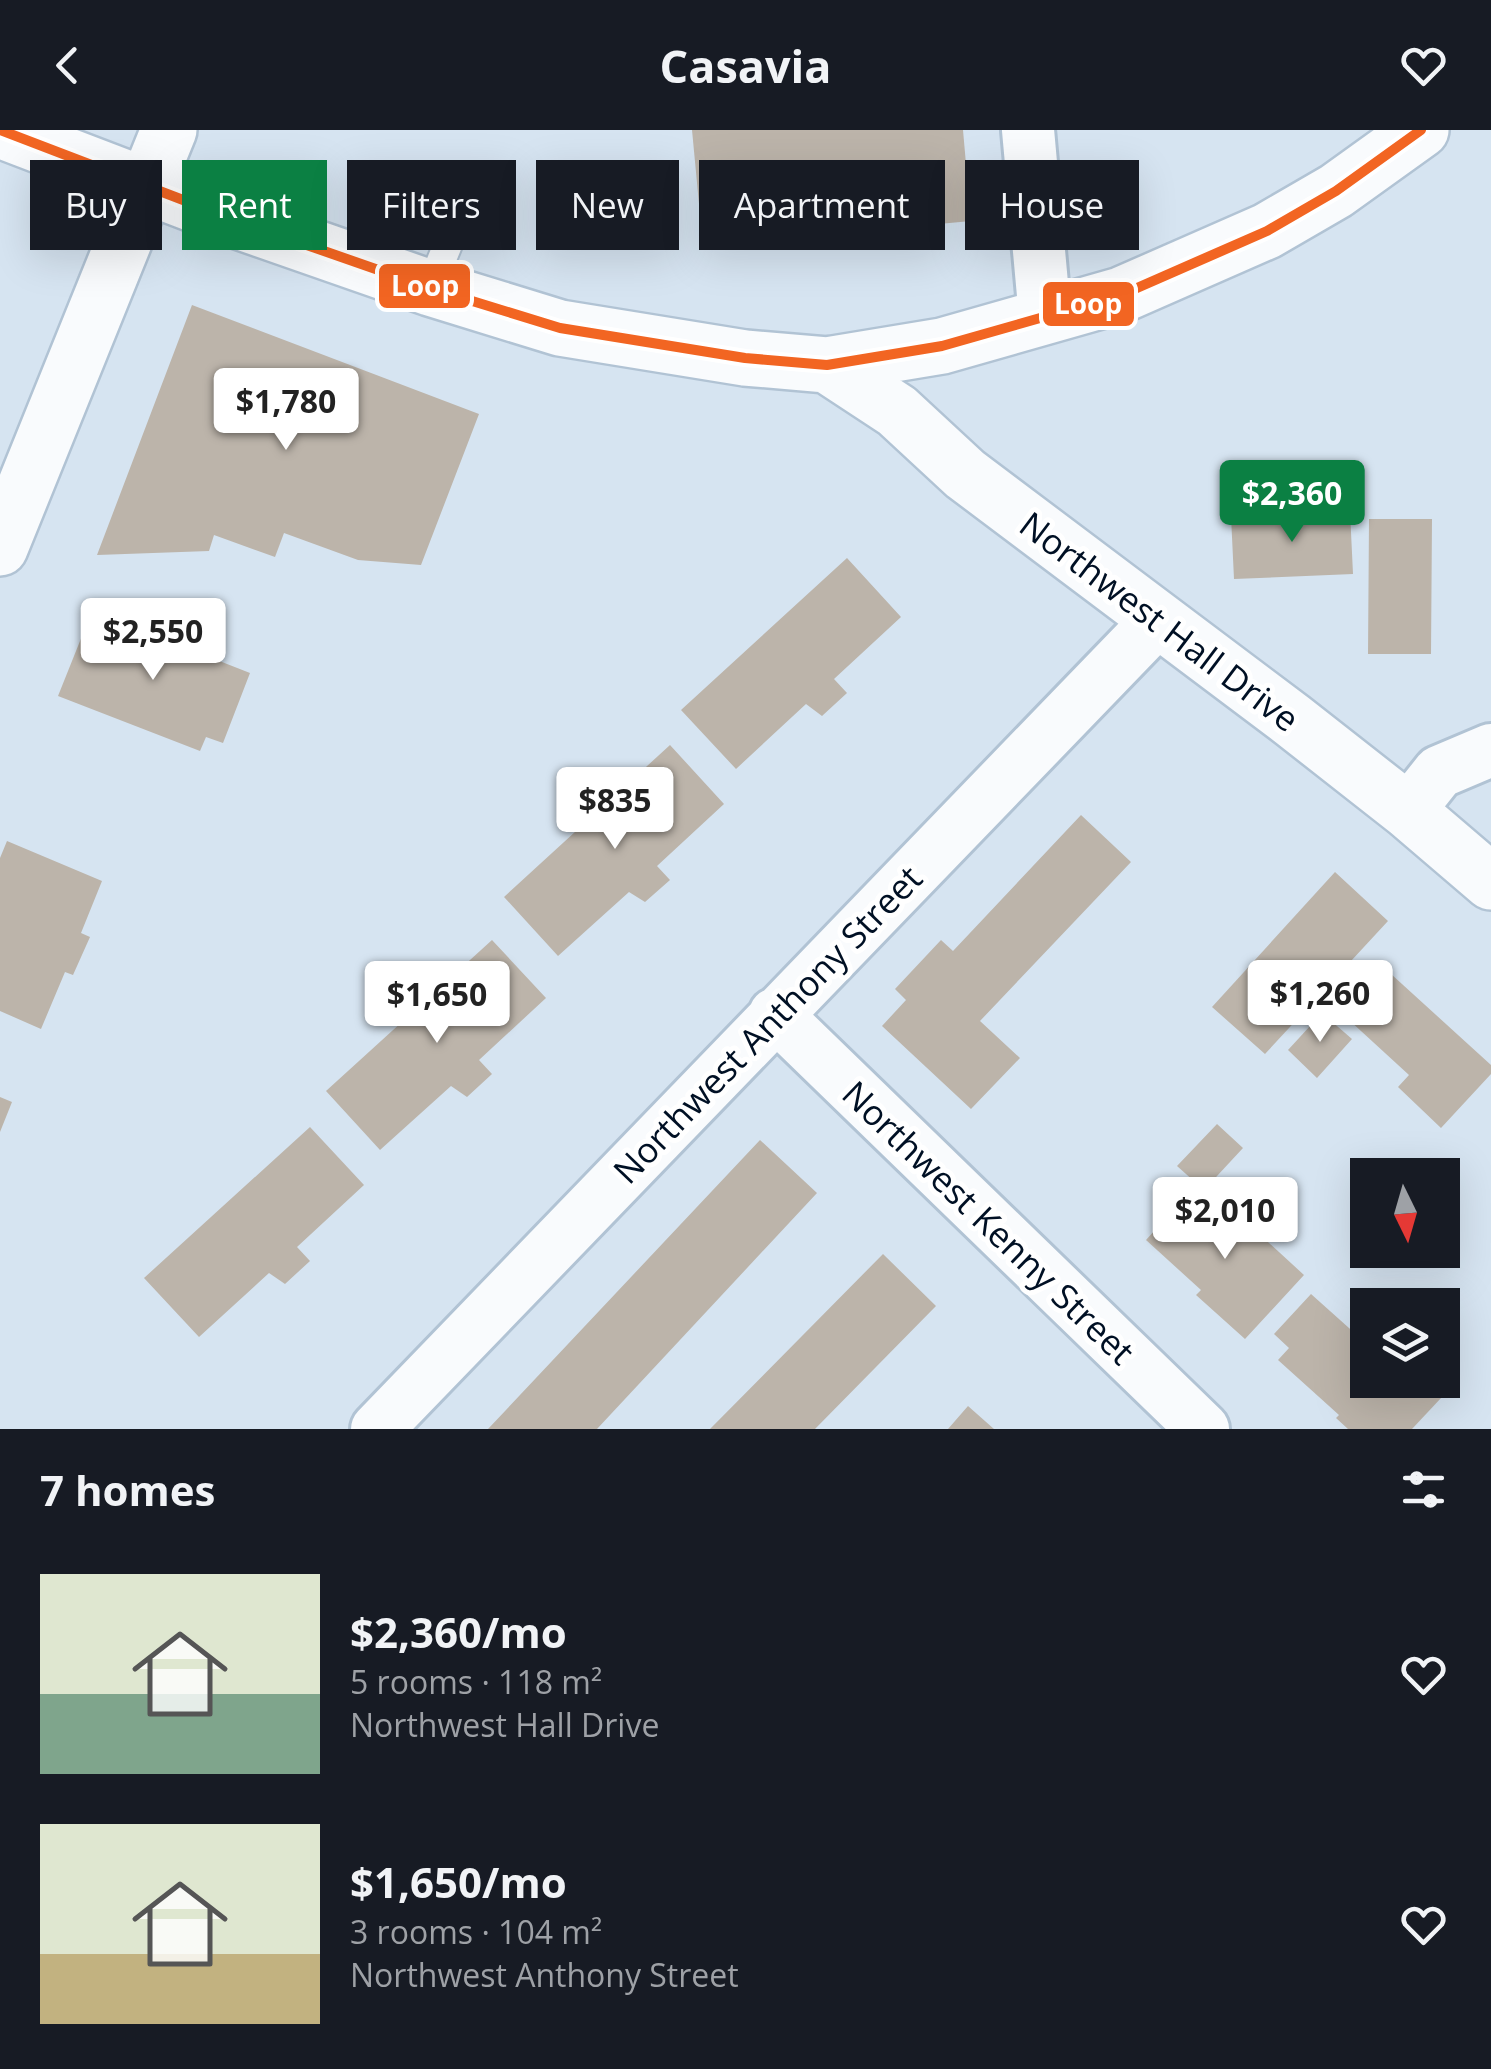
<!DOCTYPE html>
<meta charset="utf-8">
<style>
:root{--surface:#171b24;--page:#20242c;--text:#f1f3f6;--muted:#9ea1a6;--accent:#0b8043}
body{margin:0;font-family:"Open Sans",sans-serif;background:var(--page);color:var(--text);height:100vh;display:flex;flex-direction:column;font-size:38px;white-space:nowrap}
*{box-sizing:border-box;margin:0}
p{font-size:32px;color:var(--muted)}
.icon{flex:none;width:55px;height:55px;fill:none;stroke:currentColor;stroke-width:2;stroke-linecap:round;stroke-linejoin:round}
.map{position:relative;height:1299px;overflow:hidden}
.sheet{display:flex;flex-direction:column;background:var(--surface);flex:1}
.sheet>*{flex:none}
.hud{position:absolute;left:30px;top:30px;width:1432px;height:90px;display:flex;gap:20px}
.needle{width:65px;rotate:175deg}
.controls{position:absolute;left:1350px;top:1028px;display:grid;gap:20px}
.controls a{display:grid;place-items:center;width:110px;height:110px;border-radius:0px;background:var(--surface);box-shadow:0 10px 40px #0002;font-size:50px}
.price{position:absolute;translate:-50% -85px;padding:0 22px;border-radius:10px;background:#fff;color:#222;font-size:32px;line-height:65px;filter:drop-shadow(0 2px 5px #0008)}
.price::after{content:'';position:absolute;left:50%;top:60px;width:30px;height:22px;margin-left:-15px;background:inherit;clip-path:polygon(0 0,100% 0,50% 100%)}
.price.current{background:var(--accent);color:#fff}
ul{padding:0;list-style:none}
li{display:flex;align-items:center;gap:30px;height:250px;padding:0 40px}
li span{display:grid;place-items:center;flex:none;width:280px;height:200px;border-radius:0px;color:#555}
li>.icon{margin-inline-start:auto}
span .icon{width:120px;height:120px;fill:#fffc;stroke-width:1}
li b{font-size:42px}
h2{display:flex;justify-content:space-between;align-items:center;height:120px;padding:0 40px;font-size:42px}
.tag{padding:0 35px;border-radius:0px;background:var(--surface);box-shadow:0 10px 40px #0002;font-size:35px;line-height:90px}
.tag.current{background:var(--accent);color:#fff}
header{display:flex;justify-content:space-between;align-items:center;height:130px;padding:0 40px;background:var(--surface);font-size:45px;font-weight:700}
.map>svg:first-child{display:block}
.building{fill:#bcb4aa}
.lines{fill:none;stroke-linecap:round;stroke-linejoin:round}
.lane-casing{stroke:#b1c3d4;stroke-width:32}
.street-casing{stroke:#b1c3d4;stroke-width:58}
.secondary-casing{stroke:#b1c3d4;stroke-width:60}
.primary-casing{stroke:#b1c3d4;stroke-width:60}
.lane{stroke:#f9fbfd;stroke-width:28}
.street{stroke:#f9fbfd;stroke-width:52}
.secondary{stroke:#f9fbfd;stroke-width:55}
.primary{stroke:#f9fbfd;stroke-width:55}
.bus-1-casing{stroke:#fff;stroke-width:18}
.bus-1{stroke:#f26522;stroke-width:10}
.labels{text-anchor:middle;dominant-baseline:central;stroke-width:10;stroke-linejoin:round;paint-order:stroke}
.street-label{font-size:35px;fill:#001024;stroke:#fff}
.line-badge{stroke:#fff;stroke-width:4}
.badge-label{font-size:28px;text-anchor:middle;font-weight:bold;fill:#fff}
</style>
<header><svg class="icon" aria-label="back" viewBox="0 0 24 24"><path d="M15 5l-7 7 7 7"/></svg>Casavia<svg class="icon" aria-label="heart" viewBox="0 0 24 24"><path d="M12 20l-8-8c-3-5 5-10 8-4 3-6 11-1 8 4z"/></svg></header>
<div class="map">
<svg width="1491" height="1299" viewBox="0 0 1491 1299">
<rect width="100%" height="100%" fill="#d6e4f1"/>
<!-- building -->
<path class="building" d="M692 0H963L971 91 703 116Z
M192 175 479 284 421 435 358 430 284 403 275 427 214 405 209 421 97 425Z
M1350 381 1353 444 1234 449 1231 386Z
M1369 389H1432L1431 524H1368Z
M847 428 901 487 834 549 847 563 822 586 806 574 736 639 681 580Z
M92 481 250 543 223 613 206 607 200 621 58 566Z
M670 615 724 674 657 736 670 750 645 772 629 762 558 826 504 767Z
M1081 685 1131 732 980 891 1020 928 971 979 882 896 906 870 895 859 941 810 953 821Z
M7 711 102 751 81 803 90 807 73 845 65 842 41 899 0 881V728Z
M1335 742 1388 791 1265 924 1212 877Z
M492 810 546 868 479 930 492 944 467 967 451 956 380 1020 326 961Z
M1391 844 1491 935V944L1441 998 1398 957 1409 945 1349 890Z
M1322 883 1352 909 1317 948 1288 920Z
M0 967 12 972 0 1002Z
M1217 994 1243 1018 1204 1060 1177 1036Z
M310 997 364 1055 297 1117 310 1131 285 1154 269 1143 199 1207 144 1148Z
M760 1010 817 1063 597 1299H488Z
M1194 1057 1250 1107 1256 1101 1304 1145 1245 1209 1196 1165 1201 1160 1146 1110Z
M883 1124 936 1176 815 1299H710Z
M1311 1164 1368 1215V1250H1423L1442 1267 1412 1299H1348L1336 1288 1339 1285 1278 1230 1289 1218 1274 1204Z
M968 1276 994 1299H948Z"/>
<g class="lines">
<defs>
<path id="lane" d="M430 158 465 73"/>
<path id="street" d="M1028 0 1045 187
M1408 681 1439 642 1491 620
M775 884 1203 1299
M377 1299 1158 490"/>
<path id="secondary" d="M0 0 238 91 430 158 560 198 745 228 827 235 942 216 1121 165 1267 101 1336 61 1421 0
M827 235 897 281 965 344 1292 590 1408 681 1491 752"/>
<path id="primary" d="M0 418 169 0"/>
</defs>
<!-- lane casing -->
<use href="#lane" class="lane-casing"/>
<!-- street casing -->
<use href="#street" class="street-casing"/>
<!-- secondary casing -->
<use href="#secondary" class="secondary-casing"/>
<!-- primary casing -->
<use href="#primary" class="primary-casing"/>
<!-- lane -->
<use href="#lane" class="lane"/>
<!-- street -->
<use href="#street" class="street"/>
<!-- secondary -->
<use href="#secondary" class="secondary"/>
<!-- primary -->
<use href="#primary" class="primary"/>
<defs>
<path id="bus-1" d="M0 0 238 91 430 158 560 198 745 228 827 235 942 216 1121 165 1267 101 1336 61 1421 0"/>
</defs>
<!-- bus-1 casing -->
<use href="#bus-1" class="bus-1-casing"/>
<!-- bus-1 -->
<use href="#bus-1" class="bus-1"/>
</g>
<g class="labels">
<!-- street labels -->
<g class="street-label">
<text transform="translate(1160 491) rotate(37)">Northwest Hall Drive</text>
<text transform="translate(767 894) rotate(-46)">Northwest Anthony Street</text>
<text transform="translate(989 1092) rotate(44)">Northwest Kenny Street</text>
</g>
</g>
<g class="line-badge">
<rect x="377" y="132" width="95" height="48" rx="10" fill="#f26522"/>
<rect x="1041" y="150" width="95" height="48" rx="10" fill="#f26522"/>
</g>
<g class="badge-label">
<text x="425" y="166">Loop</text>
<text x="1088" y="184">Loop</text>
</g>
</svg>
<div class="controls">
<a><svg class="needle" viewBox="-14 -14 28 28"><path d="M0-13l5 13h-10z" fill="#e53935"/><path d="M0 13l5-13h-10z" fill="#9ea1a6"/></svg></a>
<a><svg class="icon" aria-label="layers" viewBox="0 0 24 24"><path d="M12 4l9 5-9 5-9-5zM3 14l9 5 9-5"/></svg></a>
</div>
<b class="price" style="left:286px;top:323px">$1,780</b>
<b class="price current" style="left:1292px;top:415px">$2,360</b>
<b class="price" style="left:153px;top:553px">$2,550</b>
<b class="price" style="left:615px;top:722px">$835</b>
<b class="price" style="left:1320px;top:915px">$1,260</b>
<b class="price" style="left:437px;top:916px">$1,650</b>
<b class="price" style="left:1225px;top:1132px">$2,010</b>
<div class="hud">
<a class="tag">Buy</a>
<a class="tag current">Rent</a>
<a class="tag">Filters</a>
<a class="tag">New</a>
<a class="tag">Apartment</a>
<a class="tag">House</a>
</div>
</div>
<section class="sheet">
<h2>7 homes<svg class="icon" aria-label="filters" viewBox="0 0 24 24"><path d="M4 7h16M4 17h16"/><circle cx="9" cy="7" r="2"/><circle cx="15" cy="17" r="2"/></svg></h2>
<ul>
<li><span style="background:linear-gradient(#dfe7d0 60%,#7fa58c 0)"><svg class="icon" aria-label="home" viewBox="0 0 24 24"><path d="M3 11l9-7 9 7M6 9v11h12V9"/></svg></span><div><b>$2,360/mo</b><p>5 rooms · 118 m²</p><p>Northwest Hall Drive</p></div><svg class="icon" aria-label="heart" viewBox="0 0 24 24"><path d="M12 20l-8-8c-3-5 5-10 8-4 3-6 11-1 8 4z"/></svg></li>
<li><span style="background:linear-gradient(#dfe7d0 65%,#c2b280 0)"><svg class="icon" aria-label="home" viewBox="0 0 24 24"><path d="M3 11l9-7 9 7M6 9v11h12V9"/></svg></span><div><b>$1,650/mo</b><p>3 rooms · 104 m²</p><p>Northwest Anthony Street</p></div><svg class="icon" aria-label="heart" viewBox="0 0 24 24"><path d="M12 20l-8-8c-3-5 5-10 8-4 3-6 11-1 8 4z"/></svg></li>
</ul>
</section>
